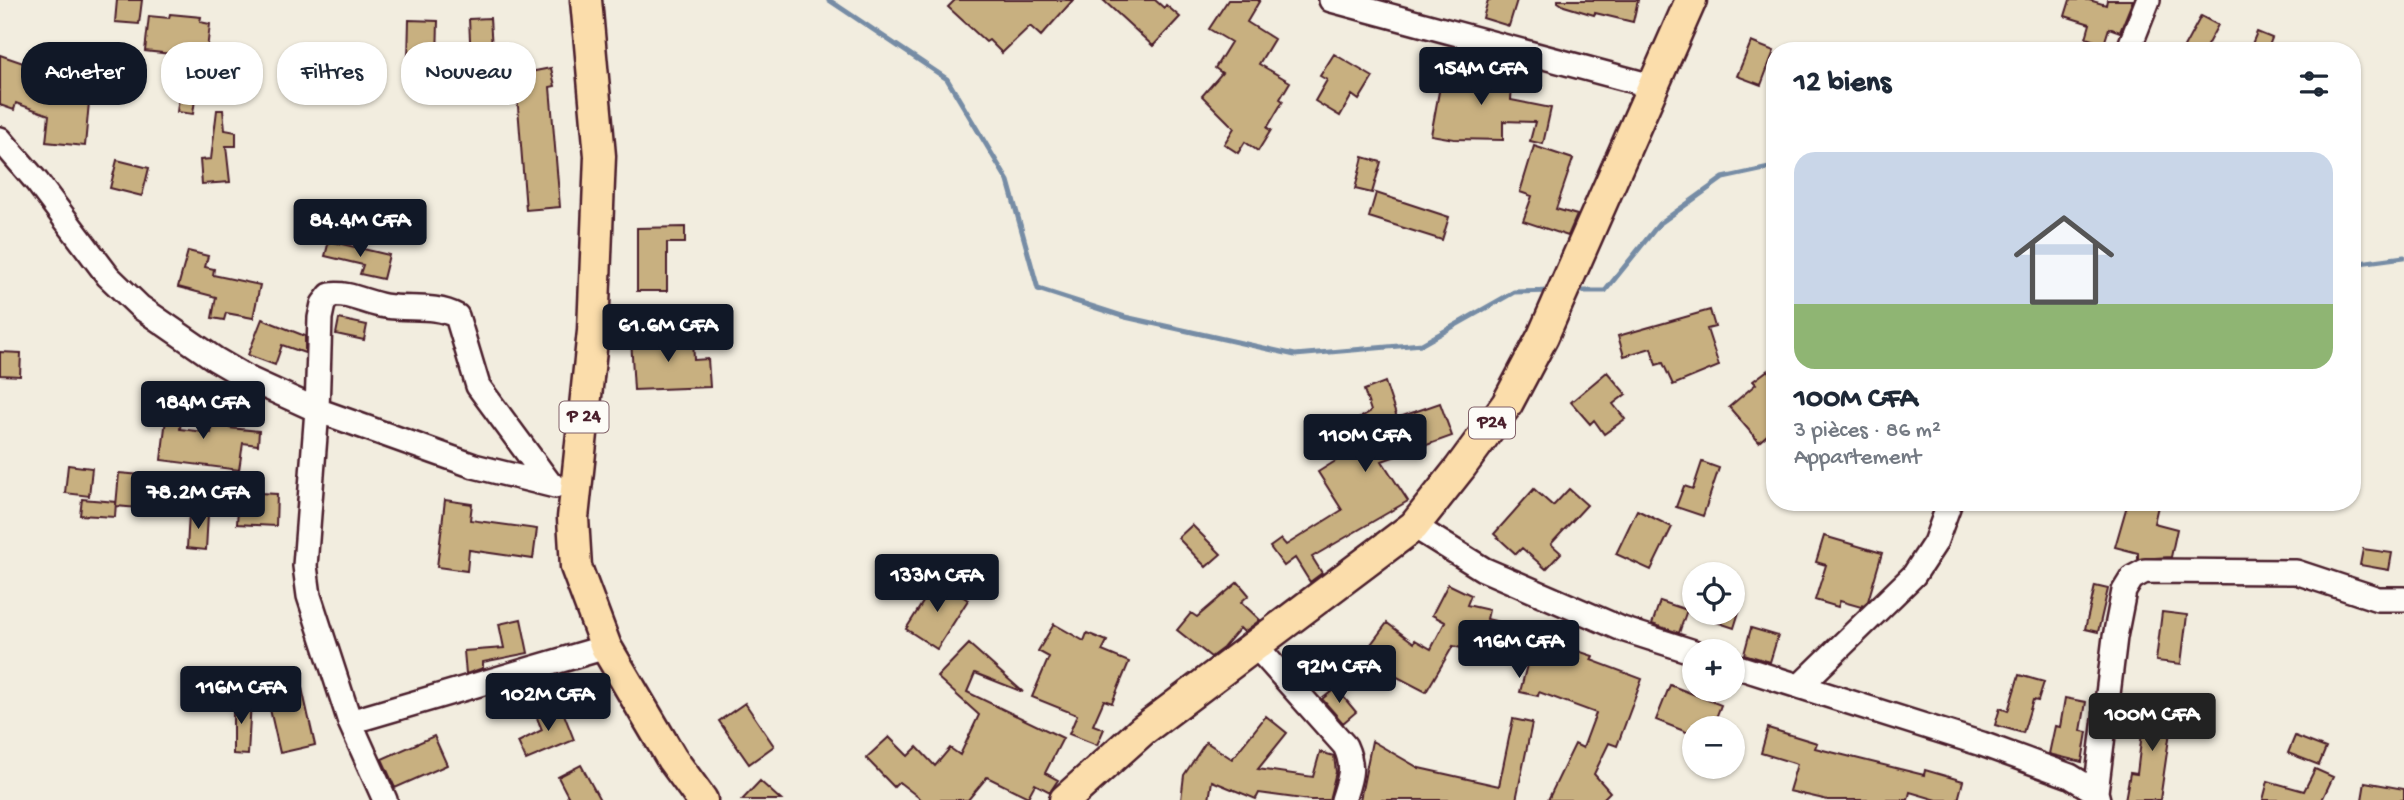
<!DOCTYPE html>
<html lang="fr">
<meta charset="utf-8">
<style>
:root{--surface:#fff;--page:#f6f6f7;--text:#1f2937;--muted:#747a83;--accent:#111827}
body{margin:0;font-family:"Gochi Hand",sans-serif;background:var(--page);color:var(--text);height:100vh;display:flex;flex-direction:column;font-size:26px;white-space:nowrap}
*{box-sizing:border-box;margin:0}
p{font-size:23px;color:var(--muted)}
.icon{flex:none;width:38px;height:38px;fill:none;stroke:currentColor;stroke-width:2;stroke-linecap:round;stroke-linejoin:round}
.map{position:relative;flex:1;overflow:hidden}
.side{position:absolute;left:1766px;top:42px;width:595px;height:469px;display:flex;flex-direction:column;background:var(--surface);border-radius:28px;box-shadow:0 2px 5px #0004}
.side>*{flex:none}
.top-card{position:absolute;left:21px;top:42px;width:665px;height:63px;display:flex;gap:14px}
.tools{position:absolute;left:1682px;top:562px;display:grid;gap:14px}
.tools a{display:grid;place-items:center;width:63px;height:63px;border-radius:50%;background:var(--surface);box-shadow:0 2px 5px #0004;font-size:35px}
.price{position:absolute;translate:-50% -60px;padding:0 16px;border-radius:7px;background:var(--accent);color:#fff;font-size:23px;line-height:46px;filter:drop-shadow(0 2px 4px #0008)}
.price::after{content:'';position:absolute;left:50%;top:42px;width:21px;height:16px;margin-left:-10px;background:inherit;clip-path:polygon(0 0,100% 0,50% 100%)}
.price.active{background:#222;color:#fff}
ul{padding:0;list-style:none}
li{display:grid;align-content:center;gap:14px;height:371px;padding:0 28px}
li span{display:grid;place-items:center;height:217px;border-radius:21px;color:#555}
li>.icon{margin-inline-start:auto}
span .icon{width:126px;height:126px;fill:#fffc;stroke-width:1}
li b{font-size:30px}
h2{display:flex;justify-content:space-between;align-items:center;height:84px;padding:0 28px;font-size:30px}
.pill{padding:0 24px;border-radius:28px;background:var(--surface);box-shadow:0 2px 5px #0004;font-size:24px;line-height:63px}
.pill.active{background:var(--accent);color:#fff}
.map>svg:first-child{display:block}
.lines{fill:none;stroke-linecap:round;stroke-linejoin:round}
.stream{stroke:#768ca5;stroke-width:5}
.building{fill:#c8b080;stroke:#4a1f2b;stroke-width:2}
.minor-casing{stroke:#4a1f2b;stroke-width:28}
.major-casing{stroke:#4a1f2b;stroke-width:35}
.minor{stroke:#fdfcf7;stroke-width:23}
.major{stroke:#fbddab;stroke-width:30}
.labels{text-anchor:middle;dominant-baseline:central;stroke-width:7;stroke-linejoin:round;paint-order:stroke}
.shield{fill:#fdfcf7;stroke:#806168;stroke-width:2}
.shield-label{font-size:19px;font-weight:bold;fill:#4a1f2b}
</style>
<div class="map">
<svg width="2404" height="800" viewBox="0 0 2404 800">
<rect width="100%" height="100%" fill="#f2eddf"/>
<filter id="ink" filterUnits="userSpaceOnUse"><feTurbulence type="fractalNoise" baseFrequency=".0143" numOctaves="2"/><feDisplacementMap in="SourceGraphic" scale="14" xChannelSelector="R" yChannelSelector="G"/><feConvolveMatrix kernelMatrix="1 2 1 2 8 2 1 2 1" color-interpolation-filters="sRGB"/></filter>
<g filter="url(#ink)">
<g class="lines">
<!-- stream -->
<path class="stream" d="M829 0 947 79 1008 181 1038 289 1125 317 1295 355 1422 344 1514 292 1553 291
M2352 264 2404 257
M1574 291H1605L1659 224 1723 178 1774 167"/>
</g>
<!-- building -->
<path class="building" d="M117 0H142L139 24 115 22Z
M955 0H1073L1041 36 1030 26 1002 53 989 40 986 42 948 7Z
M1103 0H1155L1164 8 1166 5 1180 17 1153 46Z
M1228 0H1260L1247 22 1274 39 1259 64 1290 82 1280 99 1283 101 1267 128 1271 130 1258 151 1245 142 1238 153 1224 144 1234 128 1202 96 1222 73 1215 68 1231 42 1209 29Z
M1488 0H1517L1509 26 1483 18Z
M1558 0H1638L1633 22 1595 13 1594 15 1564 6 1558 2Z
M2070 0H2089L2106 5 2107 0H2133L2120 32 2109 28 2104 44 2086 38 2090 24 2065 16Z
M170 14 201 17 200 22 210 24 206 58 201 57 193 114 177 112 180 91 167 90 171 54 145 51 149 16 169 18Z
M2201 16 2218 25 2204 51H2182Z
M490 18 494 79 551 68 555 86 550 87 560 207 526 210 517 94 473 102 465 62 471 61 469 19Z
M409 20 438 21 437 60 408 59Z
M2257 32 2272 38 2267 51H2249Z
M1751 42 1774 51 1761 85 1737 76Z
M1334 54 1373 77 1359 100 1352 95 1340 116 1315 101 1327 80 1320 76Z
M0 55 26 64 29 55 48 62 35 97 89 102 85 146 46 142 49 115 16 103 14 110 0 105Z
M1445 59 1466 63V65L1486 66 1485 82 1512 84 1511 100 1551 108 1543 144 1530 141 1535 122 1503 121V140L1454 139 1431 135Z
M217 110H223L225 130 236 132V146H226L230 182 202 184 200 160 211 159Z
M1534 146 1573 159 1556 209 1577 215 1568 236 1523 221 1532 196 1520 192Z
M1363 157 1381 162 1372 193 1355 189Z
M117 160 149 168 142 196 110 188Z
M1376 193 1449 217 1442 240 1369 217Z
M685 227V243H667V291H637V228Z
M329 241 389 255 383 279 360 274 363 265 325 256Z
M188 251 208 256 205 267 214 269 213 275 260 285 253 318 226 313 224 320 212 318 216 297 178 287Z
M1710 310 1715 327 1707 329 1719 366 1673 385 1663 363 1656 365 1651 348 1624 356 1618 336Z
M262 319 305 336V353L282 345 275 365 248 355Z
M339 319 367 325 364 340 336 334Z
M693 337 694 360 708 359 710 387 634 390 631 339Z
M0 352 21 353 20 376 0 375Z
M1768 370 1774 378V429L1759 442 1729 407 1756 384 1753 381Z
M1607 372 1626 394 1613 404 1625 419 1604 434 1594 420 1590 424 1571 402Z
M1385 382 1397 418 1440 403 1452 436 1382 461 1408 501 1312 557 1322 573 1310 582 1295 558 1284 566 1270 547 1281 539 1286 545 1342 510 1318 472 1350 452 1337 432 1371 411 1364 390Z
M169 394 184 396 180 429 211 433 213 419 230 421V428L259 431 258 445 243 443 239 470 161 460Z
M1702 462 1719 468 1703 516 1676 507 1684 486 1693 489Z
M68 465 92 468 89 496 65 493Z
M119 473 141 475 138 508 116 506Z
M1534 489 1553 506 1569 489 1587 505 1551 544 1561 553 1546 569 1522 548 1516 554 1494 534Z
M239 492 277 494 276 526 237 524Z
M82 499 116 502 115 517 80 515Z
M445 500 472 504 470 520 537 529 533 559 469 550 467 571 437 567Z
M2128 502H2143L2158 506 2154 523 2177 529 2171 557 2138 559V553L2115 547Z
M1637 510 1672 527 1651 570 1616 554Z
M189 513 208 514 206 550 187 548Z
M1192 525 1221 554 1206 567 1178 538Z
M1824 536 1882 553 1868 601 1861 607 1840 601 1838 607 1815 600 1826 565 1816 562Z
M2363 549 2392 553 2389 570 2360 565Z
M937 580 968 600 937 649 906 629Z
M1238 582 1249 595 1241 602 1260 620 1244 632 1240 628 1223 648 1211 657 1177 630 1191 613 1197 617Z
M1448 584 1471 595 1467 605 1489 610 1487 619 1541 632 1535 655 1561 661 1566 647 1593 656 1591 660 1642 679 1617 746 1609 743 1594 774 1610 792 1602 800H1548L1575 744 1583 748 1596 713 1539 692 1538 696 1520 692 1529 657 1480 646 1478 652 1453 646 1426 692 1384 670 1377 680 1356 664 1387 623 1414 643 1415 640 1431 649 1445 622 1432 615Z
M2095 586 2108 589 2098 632 2085 629Z
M1660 601 1687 610 1679 633 1652 624Z
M1695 612H1739L1734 628 1695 615Z
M2162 612 2187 615 2181 664 2156 661Z
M521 619 528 653 483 662V668L466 674 464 651 504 648 499 624Z
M1054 624 1084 641 1087 633 1107 641 1102 651 1129 662 1112 703 1104 700 1093 725 1104 729 1097 745 1069 734 1077 715 1032 697 1049 657 1038 651Z
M1751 628 1778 636 1770 662 1744 654Z
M969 644 1023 692 975 673 967 692 1063 738 1045 773 1058 780 1050 792 1035 784 1028 797 987 777 968 800H922L899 782 894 787 866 758 889 737 908 756 917 747 935 766 950 748 960 755 979 715 937 677Z
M299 675 315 745 280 753 264 683Z
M2019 675 2044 682 2038 701 2033 700 2023 733 1995 725 2000 708 2008 711Z
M1670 685 1721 705 1712 728H1694V735L1656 720Z
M1336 688 1356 712 1343 723 1322 699Z
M2065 698 2086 702 2081 731 2087 732 2082 762 2049 754 2055 726 2060 727Z
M251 699 248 755 233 754V701Z
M2146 700 2174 704 2160 800H2125L2130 773 2137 774Z
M745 703 774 746 749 764 719 721Z
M560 704 574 740 526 760 518 742 542 730 535 713Z
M1266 716 1287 733 1258 769 1313 777 1320 752 1334 756 1336 772 1329 800H1310L1259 793 1256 799 1212 781 1209 800H1181L1184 775 1206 742 1232 759Z
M1513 719 1532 723 1516 800H1360L1372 741 1419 768 1499 786Z
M1768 728 1817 743 1815 748 1924 775 1925 770 1963 781 1958 800H1937L1910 792 1908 800H1828L1789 791 1797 764 1761 753Z
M434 736 447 765 395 788 382 759Z
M2295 736 2326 748 2319 765 2288 753Z
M581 765 600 800H570L558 777Z
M2315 769 2333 777 2322 800H2263L2268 781 2304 791Z
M760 781 781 800H742Z
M2365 782 2404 789V800H2362Z"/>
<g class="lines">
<defs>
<path id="minor" d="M1331 0 1652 86
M2128 51 2148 0
M0 139 37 182 108 276 140 307 215 359 251 380 317 410 474 466 555 486
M1414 526 1483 569 1622 629 1694 652
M1255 645 1345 746C1355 768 1350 778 1343 800
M1732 665 1982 744 2070 776 2096 792 2098 800
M1800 686 1914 575 1935 543 1950 502
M350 722 606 647
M2096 792 2115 637 2124 591 2132 578 2145 571 2296 572 2378 599H2404
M385 800 350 722 309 596 305 566 317 410 320 318 323 304 330 295C349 292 366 303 385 306 409 310 435 304 457 316L478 386 551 485"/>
<path id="major" d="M586 0 600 156 593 331 573 518 576 567 606 647 672 759 702 800
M1065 800 1143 730 1414 526 1460 468 1507 404 1543 336 1691 0"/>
</defs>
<!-- minor casing -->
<use href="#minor" class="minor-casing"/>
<!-- major casing -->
<use href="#major" class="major-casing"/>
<!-- minor -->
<use href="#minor" class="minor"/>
<!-- major -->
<use href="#major" class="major"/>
</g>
</g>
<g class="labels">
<!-- shield labels -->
<g class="shield">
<rect x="559.5" y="401.5" width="49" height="31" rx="5"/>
<rect x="1469" y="407.5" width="46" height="31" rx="5"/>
</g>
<g class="shield-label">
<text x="584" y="417">P 24</text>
<text x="1492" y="423">P24</text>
</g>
</g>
</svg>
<div class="tools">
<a><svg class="icon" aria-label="locate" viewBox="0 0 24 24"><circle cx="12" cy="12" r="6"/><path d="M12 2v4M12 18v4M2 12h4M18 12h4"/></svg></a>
<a>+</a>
<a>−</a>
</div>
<b class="price" style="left:1481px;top:107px">154M CFA</b>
<b class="price" style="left:360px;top:259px">84.4M CFA</b>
<b class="price" style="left:668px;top:364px">61.6M CFA</b>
<b class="price" style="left:203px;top:441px">184M CFA</b>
<b class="price" style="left:1365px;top:474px">110M CFA</b>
<b class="price" style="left:198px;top:531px">78.2M CFA</b>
<b class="price" style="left:937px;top:614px">133M CFA</b>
<b class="price" style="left:1519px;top:680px">116M CFA</b>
<b class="price" style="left:1339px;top:705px">92M CFA</b>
<b class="price" style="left:241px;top:726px">116M CFA</b>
<b class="price" style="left:548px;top:733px">102M CFA</b>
<b class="price active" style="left:2152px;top:753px">100M CFA</b>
<div class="top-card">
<a class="pill active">Acheter</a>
<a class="pill">Louer</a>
<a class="pill">Filtres</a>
<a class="pill">Nouveau</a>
</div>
<section class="side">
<h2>12 biens<svg class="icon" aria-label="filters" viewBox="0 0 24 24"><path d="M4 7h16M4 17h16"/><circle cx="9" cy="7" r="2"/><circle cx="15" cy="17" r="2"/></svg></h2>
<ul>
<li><span style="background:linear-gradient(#c9d6e8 70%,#8fb573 0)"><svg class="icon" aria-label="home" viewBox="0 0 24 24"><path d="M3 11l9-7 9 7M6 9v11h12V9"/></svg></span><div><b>100M CFA</b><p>3 pièces · 86 m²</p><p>Appartement</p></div></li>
</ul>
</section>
</div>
